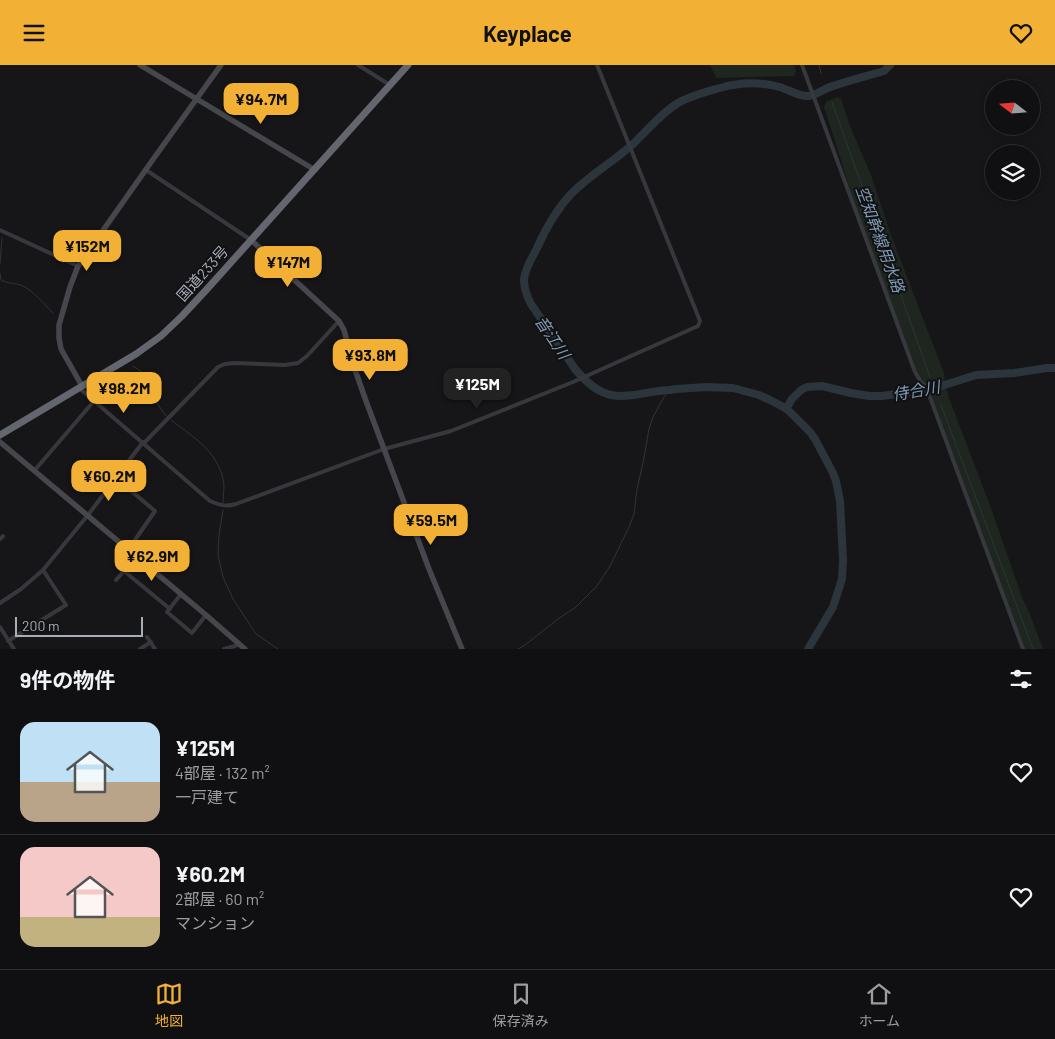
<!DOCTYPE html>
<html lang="ja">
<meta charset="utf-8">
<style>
:root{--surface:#101012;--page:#19191b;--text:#f1f3f6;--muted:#9c9d9f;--line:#303032;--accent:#f2b134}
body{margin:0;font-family:Barlow,"Noto Sans JP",sans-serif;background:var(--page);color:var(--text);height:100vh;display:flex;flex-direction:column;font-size:19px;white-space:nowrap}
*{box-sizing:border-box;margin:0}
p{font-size:16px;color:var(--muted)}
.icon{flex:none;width:28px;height:28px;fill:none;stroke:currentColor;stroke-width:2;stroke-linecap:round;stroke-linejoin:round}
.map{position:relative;height:584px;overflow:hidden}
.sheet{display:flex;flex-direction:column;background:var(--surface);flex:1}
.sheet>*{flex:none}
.needle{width:32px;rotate:287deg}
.fabs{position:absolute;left:985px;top:15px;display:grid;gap:10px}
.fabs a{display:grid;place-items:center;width:55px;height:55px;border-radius:50%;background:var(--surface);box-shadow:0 2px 8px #0003,0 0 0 1px var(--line);font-size:25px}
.scale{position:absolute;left:15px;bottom:12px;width:128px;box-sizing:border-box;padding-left:5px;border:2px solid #a8adb8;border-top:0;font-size:14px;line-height:18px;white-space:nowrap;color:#a8adb8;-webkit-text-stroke:4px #111113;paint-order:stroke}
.price{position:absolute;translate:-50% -42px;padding:0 11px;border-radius:10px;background:var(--accent);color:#111;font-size:16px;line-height:32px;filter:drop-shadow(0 1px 2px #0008)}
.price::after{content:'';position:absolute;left:50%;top:30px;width:15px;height:11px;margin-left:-8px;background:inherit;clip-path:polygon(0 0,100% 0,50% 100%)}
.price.active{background:#222;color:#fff}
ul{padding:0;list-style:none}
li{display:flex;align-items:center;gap:15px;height:125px;padding:0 20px}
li+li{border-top:1px solid var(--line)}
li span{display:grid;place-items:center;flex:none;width:140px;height:100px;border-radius:15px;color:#555}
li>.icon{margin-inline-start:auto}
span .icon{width:60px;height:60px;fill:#fffc;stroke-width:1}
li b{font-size:21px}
h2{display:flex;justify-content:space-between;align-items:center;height:60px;padding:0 20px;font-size:21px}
header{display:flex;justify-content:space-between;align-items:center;height:65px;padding:0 20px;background:var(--accent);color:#111;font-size:22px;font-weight:700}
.tab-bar{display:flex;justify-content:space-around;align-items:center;height:70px;border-top:1px solid var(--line);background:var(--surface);font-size:14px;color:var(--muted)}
.tab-bar a{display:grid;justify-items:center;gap:2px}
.tab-bar .active{color:var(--accent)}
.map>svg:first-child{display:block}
.green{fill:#1e261f}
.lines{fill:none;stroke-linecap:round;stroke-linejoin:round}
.stream{stroke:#2c353c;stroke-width:1}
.river{stroke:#2c353c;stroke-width:8}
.street{stroke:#37383d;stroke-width:4}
.secondary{stroke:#45474d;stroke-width:5.5}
.highway{stroke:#63666e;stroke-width:7}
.labels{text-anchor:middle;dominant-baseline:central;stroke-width:4;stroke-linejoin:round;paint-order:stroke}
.street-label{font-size:15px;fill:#a8adb8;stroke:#111113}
.water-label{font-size:16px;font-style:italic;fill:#7f9bb3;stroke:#111113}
</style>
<header><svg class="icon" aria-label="menu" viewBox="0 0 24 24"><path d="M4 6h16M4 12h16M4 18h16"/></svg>Keyplace<svg class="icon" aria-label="heart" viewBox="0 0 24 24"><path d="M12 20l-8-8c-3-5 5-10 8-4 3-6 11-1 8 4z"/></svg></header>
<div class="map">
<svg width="1055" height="584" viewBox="0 0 1055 584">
<rect width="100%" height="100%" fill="#161618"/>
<!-- green -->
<path class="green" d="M710 0H794L796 6 794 11 716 13Z
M837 32 841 34 850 61 871 110 891 170 944 308 945 318 949 333 991 443 1023 535 1029 547 1043 584H1023L925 320 921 317 870 186 824 42 826 37Z"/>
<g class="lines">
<!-- stream -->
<path class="stream" d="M819 0 821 8
M832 37 930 312
M0 199 2 173
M0 208 1 215C9 219 14 218 21 220 34 226 43 238 53 248
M133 301 142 307 150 318 155 335 166 351
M941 340 1033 584
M171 355C192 371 217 386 223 414 225 421 223 430 223 438
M223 445 219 470 218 490 223 512 233 534 256 569 278 584
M518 584 525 580 558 554 576 542 596 522 610 501 629 462 634 449 637 424 643 398 649 364 653 352 664 332 670 325"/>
<!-- river -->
<path class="river" d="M786 344 792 334 801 325 807 322 822 321 851 328 869 331H882L932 324 976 310 1014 308 1047 303H1055
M808 584 833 542 842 514 843 495 840 436 836 416 833 408 815 374 810 367 787 344 770 335 759 330 733 323 706 322 676 324 670 325C650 325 624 336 605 328 593 324 583 313 575 304L531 239C518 214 525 206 537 183 546 163 556 145 571 129 590 110 613 97 633 79 648 65 660 49 678 38 690 31 706 27 720 23 740 17 761 17 780 22 789 25 800 32 809 31 817 30 825 23 833 21 850 15 867 11 884 6L890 0"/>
<!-- street -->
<path class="street" d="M358 0 390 20
M802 0 915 307 921 317 925 320 931 335 1023 584
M146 105 251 175
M0 165 78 201
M79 323 210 436C219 440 226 442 236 439L384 384 451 366 573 317 698 261 700 256 597 0
M144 378 218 302 225 299 235 298 285 300 298 298 307 291 339 256
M34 406 94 336
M116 413 155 446 128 485
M0 474 3 471
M136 491 124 506 170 544
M116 515 124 506
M181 529 167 547 192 568 206 550
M0 538 21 524 43 505 88 450 143 377
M0 562 14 584
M147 572 155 584
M8 576 66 540 43 505
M140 584 151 577
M224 584 235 581 239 579"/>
<!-- secondary -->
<path class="secondary" d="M140 0 315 105
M251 175 339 256 344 265 353 299 366 336 429 504 462 584
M82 321 61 284 59 273V260L70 222 78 201 154 93 221 0
M0 377 206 550 245 584"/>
<!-- highway -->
<path class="highway" d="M0 370 136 289 161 271 182 251 208 223 408 0"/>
</g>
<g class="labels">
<!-- street labels -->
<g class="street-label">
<text transform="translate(202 208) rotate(-48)">国道233号</text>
</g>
<!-- water labels -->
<g class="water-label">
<text transform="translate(881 174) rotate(70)">空知幹線用水路</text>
<text transform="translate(553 272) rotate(56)">音江川</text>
<text transform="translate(916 325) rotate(-10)">侍合川</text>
</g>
</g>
</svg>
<div class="fabs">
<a><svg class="needle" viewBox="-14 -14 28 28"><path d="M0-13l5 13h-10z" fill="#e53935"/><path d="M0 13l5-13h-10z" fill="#9c9d9f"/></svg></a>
<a><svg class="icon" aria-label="layers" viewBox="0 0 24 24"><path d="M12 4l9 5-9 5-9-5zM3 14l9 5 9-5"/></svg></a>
</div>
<div class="scale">200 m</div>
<b class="price" style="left:261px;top:60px">¥94.7M</b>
<b class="price" style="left:87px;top:207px">¥152M</b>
<b class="price" style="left:288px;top:223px">¥147M</b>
<b class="price" style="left:370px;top:316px">¥93.8M</b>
<b class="price active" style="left:477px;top:345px">¥125M</b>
<b class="price" style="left:124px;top:349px">¥98.2M</b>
<b class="price" style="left:109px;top:437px">¥60.2M</b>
<b class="price" style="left:431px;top:481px">¥59.5M</b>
<b class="price" style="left:152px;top:517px">¥62.9M</b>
</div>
<section class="sheet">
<h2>9件の物件<svg class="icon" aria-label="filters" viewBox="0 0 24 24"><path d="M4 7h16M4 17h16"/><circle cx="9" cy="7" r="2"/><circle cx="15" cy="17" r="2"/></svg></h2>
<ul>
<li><span style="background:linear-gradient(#bfe0f5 60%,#b9a48a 0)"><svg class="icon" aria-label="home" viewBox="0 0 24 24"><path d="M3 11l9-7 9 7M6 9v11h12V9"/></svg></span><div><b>¥125M</b><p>4部屋 · 132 m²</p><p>一戸建て</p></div><svg class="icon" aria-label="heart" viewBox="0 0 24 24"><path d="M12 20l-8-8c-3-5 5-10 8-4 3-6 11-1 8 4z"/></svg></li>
<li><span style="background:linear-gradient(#f6c9c9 70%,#c2b280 0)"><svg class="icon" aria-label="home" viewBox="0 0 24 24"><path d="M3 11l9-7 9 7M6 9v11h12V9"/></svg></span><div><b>¥60.2M</b><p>2部屋 · 60 m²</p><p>マンション</p></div><svg class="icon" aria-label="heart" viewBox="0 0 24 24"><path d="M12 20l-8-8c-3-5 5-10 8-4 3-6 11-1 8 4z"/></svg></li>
</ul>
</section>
<nav class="tab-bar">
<a class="active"><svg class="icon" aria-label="map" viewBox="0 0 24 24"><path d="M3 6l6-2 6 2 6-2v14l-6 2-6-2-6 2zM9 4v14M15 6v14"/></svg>地図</a>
<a><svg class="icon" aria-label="saved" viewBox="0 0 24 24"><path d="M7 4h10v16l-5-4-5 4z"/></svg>保存済み</a>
<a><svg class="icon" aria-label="home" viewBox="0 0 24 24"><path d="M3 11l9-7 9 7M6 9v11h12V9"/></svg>ホーム</a>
</nav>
